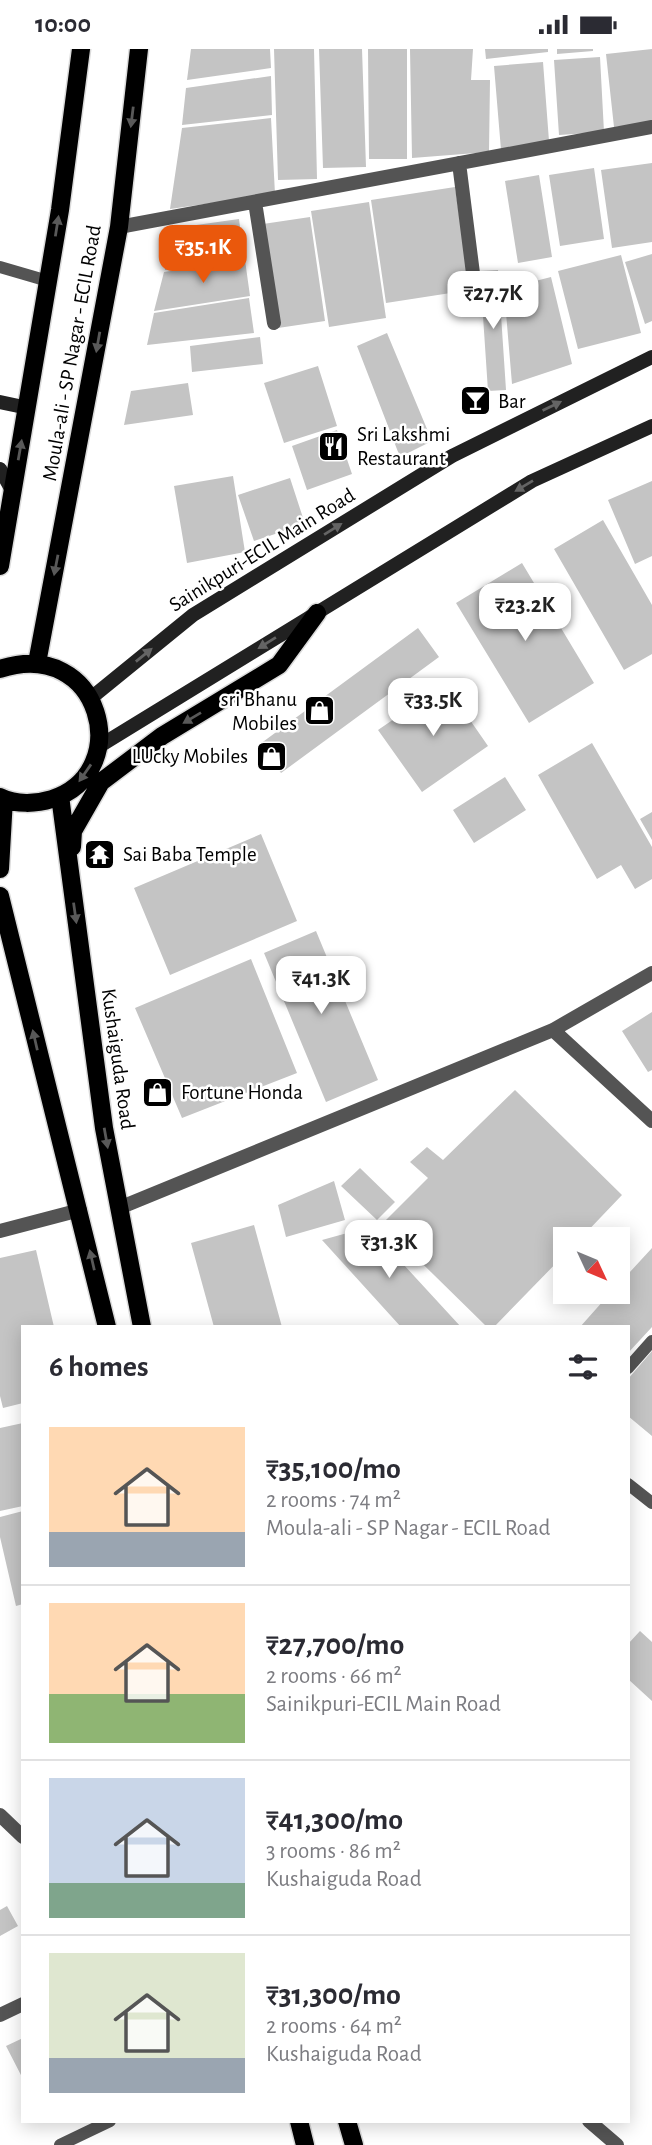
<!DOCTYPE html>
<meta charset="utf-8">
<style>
:root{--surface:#fff;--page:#f2f2f3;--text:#2b2b33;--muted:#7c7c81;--line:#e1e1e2;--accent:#ea580c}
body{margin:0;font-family:"Alegreya Sans",sans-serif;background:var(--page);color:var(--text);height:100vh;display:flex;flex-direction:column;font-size:26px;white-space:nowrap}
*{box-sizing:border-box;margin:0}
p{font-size:23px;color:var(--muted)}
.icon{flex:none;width:38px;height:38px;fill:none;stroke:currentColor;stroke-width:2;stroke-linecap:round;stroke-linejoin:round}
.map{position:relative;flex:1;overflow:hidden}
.side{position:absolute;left:21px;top:1276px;width:609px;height:798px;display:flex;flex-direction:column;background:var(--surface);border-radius:0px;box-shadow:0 4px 18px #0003}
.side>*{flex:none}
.needle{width:46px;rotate:134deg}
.fabs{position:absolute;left:553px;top:1178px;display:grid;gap:14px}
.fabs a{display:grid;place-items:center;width:77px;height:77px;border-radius:0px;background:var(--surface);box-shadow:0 4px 18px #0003;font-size:35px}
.price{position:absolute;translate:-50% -60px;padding:0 16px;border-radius:14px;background:#fff;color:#222;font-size:23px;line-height:46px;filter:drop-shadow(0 2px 4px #0008)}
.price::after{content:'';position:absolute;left:50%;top:42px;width:21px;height:16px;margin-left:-10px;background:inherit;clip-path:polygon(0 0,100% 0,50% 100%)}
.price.active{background:var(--accent);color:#fff}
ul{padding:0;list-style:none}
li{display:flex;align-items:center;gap:21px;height:175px;padding:0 28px}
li+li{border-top:2px solid var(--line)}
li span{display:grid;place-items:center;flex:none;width:196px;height:140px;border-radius:0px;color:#555}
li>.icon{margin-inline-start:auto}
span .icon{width:84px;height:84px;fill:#fffc;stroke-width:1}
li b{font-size:30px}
h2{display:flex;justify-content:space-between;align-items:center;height:84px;padding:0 28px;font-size:30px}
.status{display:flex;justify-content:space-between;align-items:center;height:49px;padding:0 35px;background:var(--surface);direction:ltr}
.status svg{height:19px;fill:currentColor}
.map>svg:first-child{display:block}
.building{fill:#c4c4c4}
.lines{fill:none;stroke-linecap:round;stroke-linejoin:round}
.primary-casing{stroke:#dbdbdb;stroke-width:21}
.lane{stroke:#545454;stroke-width:12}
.street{stroke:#545454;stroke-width:14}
.secondary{stroke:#212121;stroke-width:14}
.primary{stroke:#000;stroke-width:18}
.oneway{fill:#595959}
.oneway2{fill:#646464}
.labels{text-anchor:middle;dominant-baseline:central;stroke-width:5;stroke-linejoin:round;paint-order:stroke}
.street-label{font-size:21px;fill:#000;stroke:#fff}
.poi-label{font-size:21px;fill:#000;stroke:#fff;text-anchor:start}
</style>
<div class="status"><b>10:00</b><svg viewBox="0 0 49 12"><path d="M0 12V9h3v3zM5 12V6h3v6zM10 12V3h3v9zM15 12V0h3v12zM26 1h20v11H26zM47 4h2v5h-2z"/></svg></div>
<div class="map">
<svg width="652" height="2096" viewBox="0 0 652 2096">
<rect width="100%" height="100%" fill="#fff"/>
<!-- building -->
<path class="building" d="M191 0H270L271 19 187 31Z
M274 0H314L317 130 278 131Z
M319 0H362L366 118 323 119Z
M368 0H407V110H369Z
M410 0H473L471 31H490L489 103 412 109Z
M485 0H548V3L486 10Z
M557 0H593V2L557 5Z
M652 0V74L614 78 606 5Z
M600 8 604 83 559 86 554 11Z
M543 13 549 92 501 101 494 17Z
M271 27 272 66 182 76 186 39Z
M271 69 275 145 170 160 182 79Z
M652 114V193L612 199 601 121Z
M594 119 604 190 560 197 549 126Z
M539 126 552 208 518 214 505 132Z
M455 138 470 241 386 254 371 151Z
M369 153 386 269 329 278 311 162Z
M310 168 325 272 278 279 263 175Z
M239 170 244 209 165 221 168 180Z
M652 205V272L645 275 625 213Z
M621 206 641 284 578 300 558 222Z
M245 211 250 247 154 262 164 223Z
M498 221 506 341 488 342 480 222Z
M551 228 572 315 512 335 504 240Z
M249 249 254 284 147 296 154 264Z
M387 284 432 392 400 408 357 297Z
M260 288 263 315 192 323 190 297Z
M318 317 337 377 284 394 264 334Z
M188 334 193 366 124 376 131 342Z
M337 381 352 425 307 441 292 397Z
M233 427 245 503 187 514 174 437Z
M290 429 305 475 254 492 238 446Z
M652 432V507L635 515 608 451Z
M603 471 652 556V605L624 621 554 500Z
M522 514 594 634 529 674 456 554Z
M418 579 439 608 281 724 260 695Z
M445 635 488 697 422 743 378 681Z
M592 694 652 798V830L635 840 621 816 597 830 538 726Z
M505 728 526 761 474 794 453 761Z
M652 763V791L640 770Z
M261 785 297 872 170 926 134 839Z
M316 882 378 1031 326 1053 264 904Z
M251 910 297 1024 182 1069 135 959Z
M652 963V1021L648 1023 622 982Z
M515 1041 622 1146 580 1190H565V1205L494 1278H487L382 1175 428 1129 410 1113 427 1098 443 1111Z
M360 1119 395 1153 377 1171 341 1137Z
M334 1132 345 1171 286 1188 278 1156Z
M254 1176 282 1278H214L191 1194Z
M369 1178 461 1278H401L322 1191Z
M652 1199V1278L628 1304V1278H580L612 1242H618V1236Z
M36 1201 54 1278H23V1354L3 1359 0 1347V1209Z
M652 1302V1387L628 1367V1330Z
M23 1374V1457L0 1462V1379Z
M23 1462V1555L16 1557 0 1488V1468Z
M640 1582 652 1593V1652L628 1630V1595Z
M7 1857 18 1877 0 1887V1861Z
M23 1989V2030L6 1997Z"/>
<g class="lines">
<defs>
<path id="primary" d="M0 517 60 161 81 0
M37 614 119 178 139 0
M0 620C101 587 136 723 52 750 36 755 16 756 0 748
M60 747 104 1079 142 1278
M72 798 73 782 101 733 162 687 279 616 317 564
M0 820 4 750
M0 847 107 1278
M299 2072 305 2096
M347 2072 354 2096"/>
</defs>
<!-- primary casing -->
<use href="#primary" class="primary-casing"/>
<!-- lane -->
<path class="lane" d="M0 218 48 232
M628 1319 652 1292
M628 1435 652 1454
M60 2096 110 2072"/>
<!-- street -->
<path class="street" d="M459 114 477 256
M255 153 274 274
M119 178 652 78
M553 981 652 1072
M119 1159 553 981 652 924
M0 1182 80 1161
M0 1766 23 1788
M0 1966 23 1955
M589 2072 617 2096"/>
<!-- secondary -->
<path class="secondary" d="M0 353 28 359
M0 420 13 443
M91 649 193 566 452 407 652 308
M98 698 532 432 652 377"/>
<!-- primary -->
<use href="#primary" class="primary"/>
</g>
<!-- one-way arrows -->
<defs><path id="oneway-solid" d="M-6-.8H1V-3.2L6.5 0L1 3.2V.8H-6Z" transform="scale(1.75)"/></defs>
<g class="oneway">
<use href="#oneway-solid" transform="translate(132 68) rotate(97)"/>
<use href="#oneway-solid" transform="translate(57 177) rotate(-81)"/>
<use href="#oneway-solid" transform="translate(98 293) rotate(100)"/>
<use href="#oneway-solid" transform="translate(20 401) rotate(-80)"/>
<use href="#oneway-solid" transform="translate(56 516) rotate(101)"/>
<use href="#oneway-solid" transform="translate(192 669) rotate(149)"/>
<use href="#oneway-solid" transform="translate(85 724) rotate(125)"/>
<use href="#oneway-solid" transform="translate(75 864) rotate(82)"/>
<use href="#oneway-solid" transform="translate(35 991) rotate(-103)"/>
<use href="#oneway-solid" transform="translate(106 1089) rotate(80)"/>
<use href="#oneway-solid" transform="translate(92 1211) rotate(-103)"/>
</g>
<g class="oneway2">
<use href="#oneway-solid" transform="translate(552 357) rotate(-26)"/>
<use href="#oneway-solid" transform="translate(524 437) rotate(149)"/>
<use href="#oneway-solid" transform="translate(333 480) rotate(-32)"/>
<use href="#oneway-solid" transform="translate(267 594) rotate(148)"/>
<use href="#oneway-solid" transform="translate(144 606) rotate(-39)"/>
</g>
<!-- icons -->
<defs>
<symbol id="bar-square" viewBox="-11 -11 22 22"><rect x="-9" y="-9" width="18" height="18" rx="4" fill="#000" stroke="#fff"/><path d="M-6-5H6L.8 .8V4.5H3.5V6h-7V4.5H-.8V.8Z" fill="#fff"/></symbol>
<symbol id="restaurant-square" viewBox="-11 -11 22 22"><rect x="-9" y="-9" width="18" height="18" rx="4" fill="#000" stroke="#fff"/><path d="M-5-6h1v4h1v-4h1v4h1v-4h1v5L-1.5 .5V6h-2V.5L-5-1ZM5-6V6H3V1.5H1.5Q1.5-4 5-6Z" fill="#fff"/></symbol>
<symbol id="shop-square" viewBox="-11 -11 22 22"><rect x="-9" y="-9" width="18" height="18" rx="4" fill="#000" stroke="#fff"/><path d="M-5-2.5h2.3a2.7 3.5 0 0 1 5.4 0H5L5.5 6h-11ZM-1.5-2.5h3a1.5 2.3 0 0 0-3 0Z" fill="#fff"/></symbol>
<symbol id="temple-square" viewBox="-11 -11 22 22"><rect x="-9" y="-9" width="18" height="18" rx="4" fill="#000" stroke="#fff"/><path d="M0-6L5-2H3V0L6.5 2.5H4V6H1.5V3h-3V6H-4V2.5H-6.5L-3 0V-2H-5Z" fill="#fff"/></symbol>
</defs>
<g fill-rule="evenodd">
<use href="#bar-square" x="458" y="334" width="35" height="35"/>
<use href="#restaurant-square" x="316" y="380" width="35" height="35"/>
<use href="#shop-square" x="302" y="644" width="35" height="35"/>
<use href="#shop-square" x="254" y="690" width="35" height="35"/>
<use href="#temple-square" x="82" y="788" width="35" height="35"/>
<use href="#shop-square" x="140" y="1026" width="35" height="35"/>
</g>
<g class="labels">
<!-- street labels -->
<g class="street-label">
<text transform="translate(72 304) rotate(-80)">Moula-ali - SP Nagar - ECIL Road</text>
<text transform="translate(262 501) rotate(-32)">Sainikpuri-ECIL Main Road</text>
<text transform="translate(118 1010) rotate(82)">Kushaiguda Road</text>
</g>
<!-- poi labels -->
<g class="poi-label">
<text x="498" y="352">Bar</text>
<text x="357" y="385">Sri Lakshmi<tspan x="357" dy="24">Restaurant</tspan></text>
<text x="297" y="650" text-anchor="end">sri Bhanu<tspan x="297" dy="24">Mobiles</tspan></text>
<text x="248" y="707" text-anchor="end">LUcky Mobiles</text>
<text x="123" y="805">Sai Baba Temple</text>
<text x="181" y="1043">Fortune Honda</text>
</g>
</g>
</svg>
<div class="fabs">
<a><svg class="needle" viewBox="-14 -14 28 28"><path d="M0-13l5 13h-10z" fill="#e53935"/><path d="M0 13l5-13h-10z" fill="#7c7c81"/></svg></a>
</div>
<b class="price active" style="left:203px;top:236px">₹35.1K</b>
<b class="price" style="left:493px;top:282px">₹27.7K</b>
<b class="price" style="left:525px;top:594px">₹23.2K</b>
<b class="price" style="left:433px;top:689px">₹33.5K</b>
<b class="price" style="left:321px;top:967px">₹41.3K</b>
<b class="price" style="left:389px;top:1231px">₹31.3K</b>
<section class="side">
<h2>6 homes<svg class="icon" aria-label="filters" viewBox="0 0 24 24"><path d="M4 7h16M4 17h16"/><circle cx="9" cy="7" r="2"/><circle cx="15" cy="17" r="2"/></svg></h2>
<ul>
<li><span style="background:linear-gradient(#ffd9b3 75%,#9aa5b1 0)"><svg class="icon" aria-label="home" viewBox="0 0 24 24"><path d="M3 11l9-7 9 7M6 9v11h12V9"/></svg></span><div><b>₹35,100/mo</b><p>2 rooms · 74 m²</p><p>Moula-ali - SP Nagar - ECIL Road</p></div></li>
<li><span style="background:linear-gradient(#ffd9b3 65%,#8fb573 0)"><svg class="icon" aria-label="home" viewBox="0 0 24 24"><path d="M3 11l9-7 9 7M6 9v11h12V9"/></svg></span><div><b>₹27,700/mo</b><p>2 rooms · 66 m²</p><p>Sainikpuri-ECIL Main Road</p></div></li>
<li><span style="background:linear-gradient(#c9d6e8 75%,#7fa58c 0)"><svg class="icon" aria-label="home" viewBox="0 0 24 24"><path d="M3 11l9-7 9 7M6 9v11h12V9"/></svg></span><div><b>₹41,300/mo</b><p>3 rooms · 86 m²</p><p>Kushaiguda Road</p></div></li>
<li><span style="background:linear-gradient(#dfe7d0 75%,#9aa5b1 0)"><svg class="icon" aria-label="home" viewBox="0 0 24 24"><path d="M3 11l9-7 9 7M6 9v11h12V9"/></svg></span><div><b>₹31,300/mo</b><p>2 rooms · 64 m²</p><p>Kushaiguda Road</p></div></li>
</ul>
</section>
</div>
